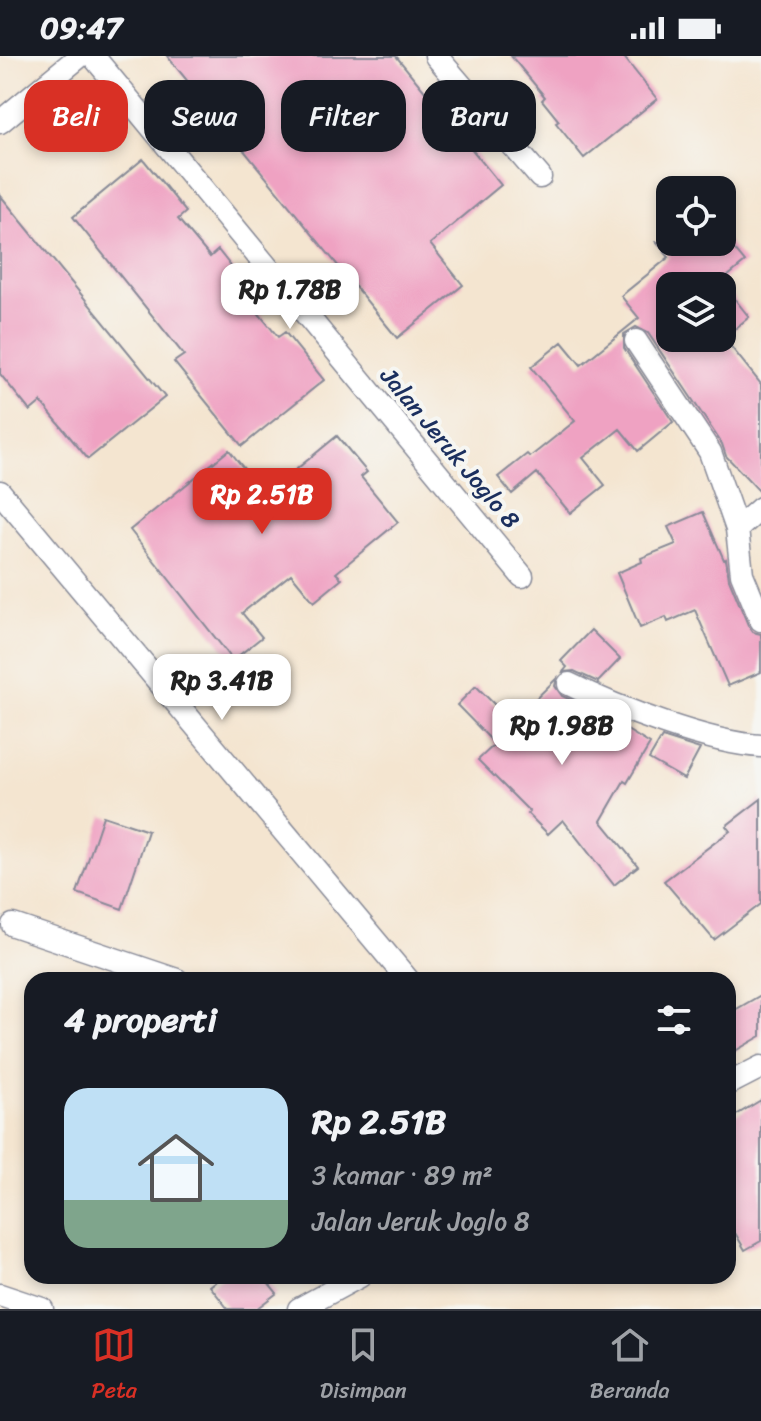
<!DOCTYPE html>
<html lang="id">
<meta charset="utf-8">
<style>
:root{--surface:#171b24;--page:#242831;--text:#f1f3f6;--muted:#9ea1a6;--line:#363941;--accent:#d93025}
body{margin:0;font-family:Sriracha,sans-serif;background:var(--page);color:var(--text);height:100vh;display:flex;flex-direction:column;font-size:30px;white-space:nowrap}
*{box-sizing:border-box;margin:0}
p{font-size:26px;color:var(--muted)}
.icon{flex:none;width:44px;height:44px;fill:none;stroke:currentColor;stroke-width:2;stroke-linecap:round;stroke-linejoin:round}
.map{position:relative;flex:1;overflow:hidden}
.sheet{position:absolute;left:24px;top:916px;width:712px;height:312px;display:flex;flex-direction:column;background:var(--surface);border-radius:24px;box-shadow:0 4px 12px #0003}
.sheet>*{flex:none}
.guide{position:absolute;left:24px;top:24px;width:714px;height:72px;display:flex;gap:16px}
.buttons{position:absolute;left:656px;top:120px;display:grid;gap:16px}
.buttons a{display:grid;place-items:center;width:80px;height:80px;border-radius:16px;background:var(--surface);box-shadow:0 4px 12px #0003;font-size:40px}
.price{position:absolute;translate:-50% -68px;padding:0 18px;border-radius:16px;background:#fff;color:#222;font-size:26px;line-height:52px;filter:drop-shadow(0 2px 4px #0008)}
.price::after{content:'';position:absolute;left:50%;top:48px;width:24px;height:18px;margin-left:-12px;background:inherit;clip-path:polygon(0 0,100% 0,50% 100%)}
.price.active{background:var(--accent);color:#fff}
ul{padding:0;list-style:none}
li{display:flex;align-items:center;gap:24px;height:200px;padding:0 40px}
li+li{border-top:2px solid var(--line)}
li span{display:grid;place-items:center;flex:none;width:224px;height:160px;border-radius:24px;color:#555}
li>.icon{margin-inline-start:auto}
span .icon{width:96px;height:96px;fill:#fffc;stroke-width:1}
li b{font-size:34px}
h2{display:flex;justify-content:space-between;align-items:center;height:96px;padding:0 40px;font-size:34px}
.chip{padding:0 28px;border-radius:24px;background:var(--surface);box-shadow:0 4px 12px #0003;font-size:28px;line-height:72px}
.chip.active{background:var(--accent);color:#fff}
.status{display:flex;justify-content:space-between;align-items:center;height:56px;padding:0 40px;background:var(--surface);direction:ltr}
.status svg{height:22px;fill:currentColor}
.menu{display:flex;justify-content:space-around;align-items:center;height:112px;border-top:2px solid var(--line);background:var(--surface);font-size:22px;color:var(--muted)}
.menu a{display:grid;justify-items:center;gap:4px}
.menu .active{color:var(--accent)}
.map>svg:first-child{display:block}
.building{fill:#efa2c2}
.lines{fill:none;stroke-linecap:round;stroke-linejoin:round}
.street-casing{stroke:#888a97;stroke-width:25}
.street{stroke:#fff;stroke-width:22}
.labels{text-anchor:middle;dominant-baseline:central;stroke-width:8;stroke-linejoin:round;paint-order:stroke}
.street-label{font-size:24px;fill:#1b2f5e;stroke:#f6f6f2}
</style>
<div class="status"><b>09:47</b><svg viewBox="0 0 49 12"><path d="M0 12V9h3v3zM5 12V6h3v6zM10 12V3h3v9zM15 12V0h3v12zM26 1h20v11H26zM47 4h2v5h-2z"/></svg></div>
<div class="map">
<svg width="761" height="1253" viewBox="0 0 761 1253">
<rect width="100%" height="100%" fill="#f6f6f2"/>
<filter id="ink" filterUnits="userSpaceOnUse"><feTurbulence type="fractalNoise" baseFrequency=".0125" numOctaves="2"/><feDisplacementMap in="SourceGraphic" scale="16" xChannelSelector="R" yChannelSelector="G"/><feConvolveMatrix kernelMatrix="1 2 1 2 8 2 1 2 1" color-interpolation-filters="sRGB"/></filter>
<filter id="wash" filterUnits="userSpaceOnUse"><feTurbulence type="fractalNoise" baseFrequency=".006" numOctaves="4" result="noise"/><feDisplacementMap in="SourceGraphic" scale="32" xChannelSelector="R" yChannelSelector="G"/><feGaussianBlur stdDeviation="1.8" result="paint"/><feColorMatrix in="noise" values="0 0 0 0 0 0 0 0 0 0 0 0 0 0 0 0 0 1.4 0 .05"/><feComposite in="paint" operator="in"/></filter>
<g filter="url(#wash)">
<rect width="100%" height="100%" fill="#f4e5d0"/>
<g id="blocks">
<!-- building -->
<path class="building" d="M167 0H396L501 129 430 188 463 229 397 282Z
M511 0H623L657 43 584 102 556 67 559 65 542 44 545 41Z
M143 103 186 156 178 163 210 201 218 194 252 237 246 242 278 281 285 276 324 324 242 390 174 306 184 299 73 161Z
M0 139 165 341 88 403 41 346 30 355 0 318Z
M725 182 745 206 716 230H670V282H722V227L749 261 724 282 761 328V437L726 400 722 388 648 277 636 271 624 278V292L673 366 638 395 620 373 583 402 605 429 570 457 537 417 512 438 498 421 527 398 530 401 575 365 531 311 562 286 581 309 639 262 621 240 669 201 656 186H699L707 197Z
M337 380 367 416 361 421 398 466 336 517 342 523 314 546 291 518 242 557 262 581 233 604 130 474 229 394 265 439Z
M703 456 724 504 726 503 729 523 748 569 753 576 761 578V616L728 630 695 554 668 566 666 561 640 572 617 517 642 506 641 502 676 488 668 471Z
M591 574 620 603 598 626 574 615 563 616 567 611 561 605Z
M557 622 555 630 562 640 599 657 650 688 627 727 624 725 601 765 638 810 614 829 563 764 548 778 528 758 530 756 478 704 495 688 457 649 476 630 512 666Z
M662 681 700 693 684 723 649 703Z
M761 743V848L714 884 664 825 730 775 726 770Z
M103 760 148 775 122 853 77 837Z
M761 939V980L728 999V958Z
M761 1044V1185L745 1194 728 1165V1064Z
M223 1220H263L277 1237 256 1253H228L210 1230Z"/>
</g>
</g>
<g filter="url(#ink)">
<use href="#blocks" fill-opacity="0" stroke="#888a97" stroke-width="2"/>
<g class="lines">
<defs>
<path id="street" d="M93 0 522 520
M436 0 540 121
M0 66 80 0
M636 285 710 396 737 473 742 518 761 564
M0 436 408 924
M737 473 761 452
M569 628C617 652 708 687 761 690
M13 869 177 924
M728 1028 761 1011
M0 1239 42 1253
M299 1253 360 1220"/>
</defs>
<!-- street casing -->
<use href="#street" class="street-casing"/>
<!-- street -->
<use href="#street" class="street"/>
</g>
</g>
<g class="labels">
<!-- street labels -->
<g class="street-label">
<text transform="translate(450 392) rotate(50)">Jalan Jeruk Joglo 8</text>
</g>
</g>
</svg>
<div class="buttons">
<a><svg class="icon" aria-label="locate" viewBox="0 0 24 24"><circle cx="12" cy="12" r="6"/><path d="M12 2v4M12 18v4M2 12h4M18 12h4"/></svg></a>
<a><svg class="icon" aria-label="layers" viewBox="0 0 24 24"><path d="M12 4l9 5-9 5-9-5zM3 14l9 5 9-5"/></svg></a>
</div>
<b class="price" style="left:290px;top:275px">Rp 1.78B</b>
<b class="price active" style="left:262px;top:480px">Rp 2.51B</b>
<b class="price" style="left:222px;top:666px">Rp 3.41B</b>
<b class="price" style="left:562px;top:711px">Rp 1.98B</b>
<div class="guide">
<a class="chip active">Beli</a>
<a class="chip">Sewa</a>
<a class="chip">Filter</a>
<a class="chip">Baru</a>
</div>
<section class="sheet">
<h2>4 properti<svg class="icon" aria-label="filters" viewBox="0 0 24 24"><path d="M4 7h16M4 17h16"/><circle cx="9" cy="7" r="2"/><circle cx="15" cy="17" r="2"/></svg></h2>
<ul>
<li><span style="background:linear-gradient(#bfe0f5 70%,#7fa58c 0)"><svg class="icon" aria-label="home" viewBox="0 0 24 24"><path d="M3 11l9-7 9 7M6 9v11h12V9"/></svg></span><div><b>Rp 2.51B</b><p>3 kamar · 89 m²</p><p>Jalan Jeruk Joglo 8</p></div></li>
</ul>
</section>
</div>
<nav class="menu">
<a class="active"><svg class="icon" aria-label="map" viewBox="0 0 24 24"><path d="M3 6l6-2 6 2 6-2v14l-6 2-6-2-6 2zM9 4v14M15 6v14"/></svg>Peta</a>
<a><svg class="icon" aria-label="saved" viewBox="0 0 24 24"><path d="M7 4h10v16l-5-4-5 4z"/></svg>Disimpan</a>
<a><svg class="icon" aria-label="home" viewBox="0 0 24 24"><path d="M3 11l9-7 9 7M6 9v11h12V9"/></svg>Beranda</a>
</nav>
